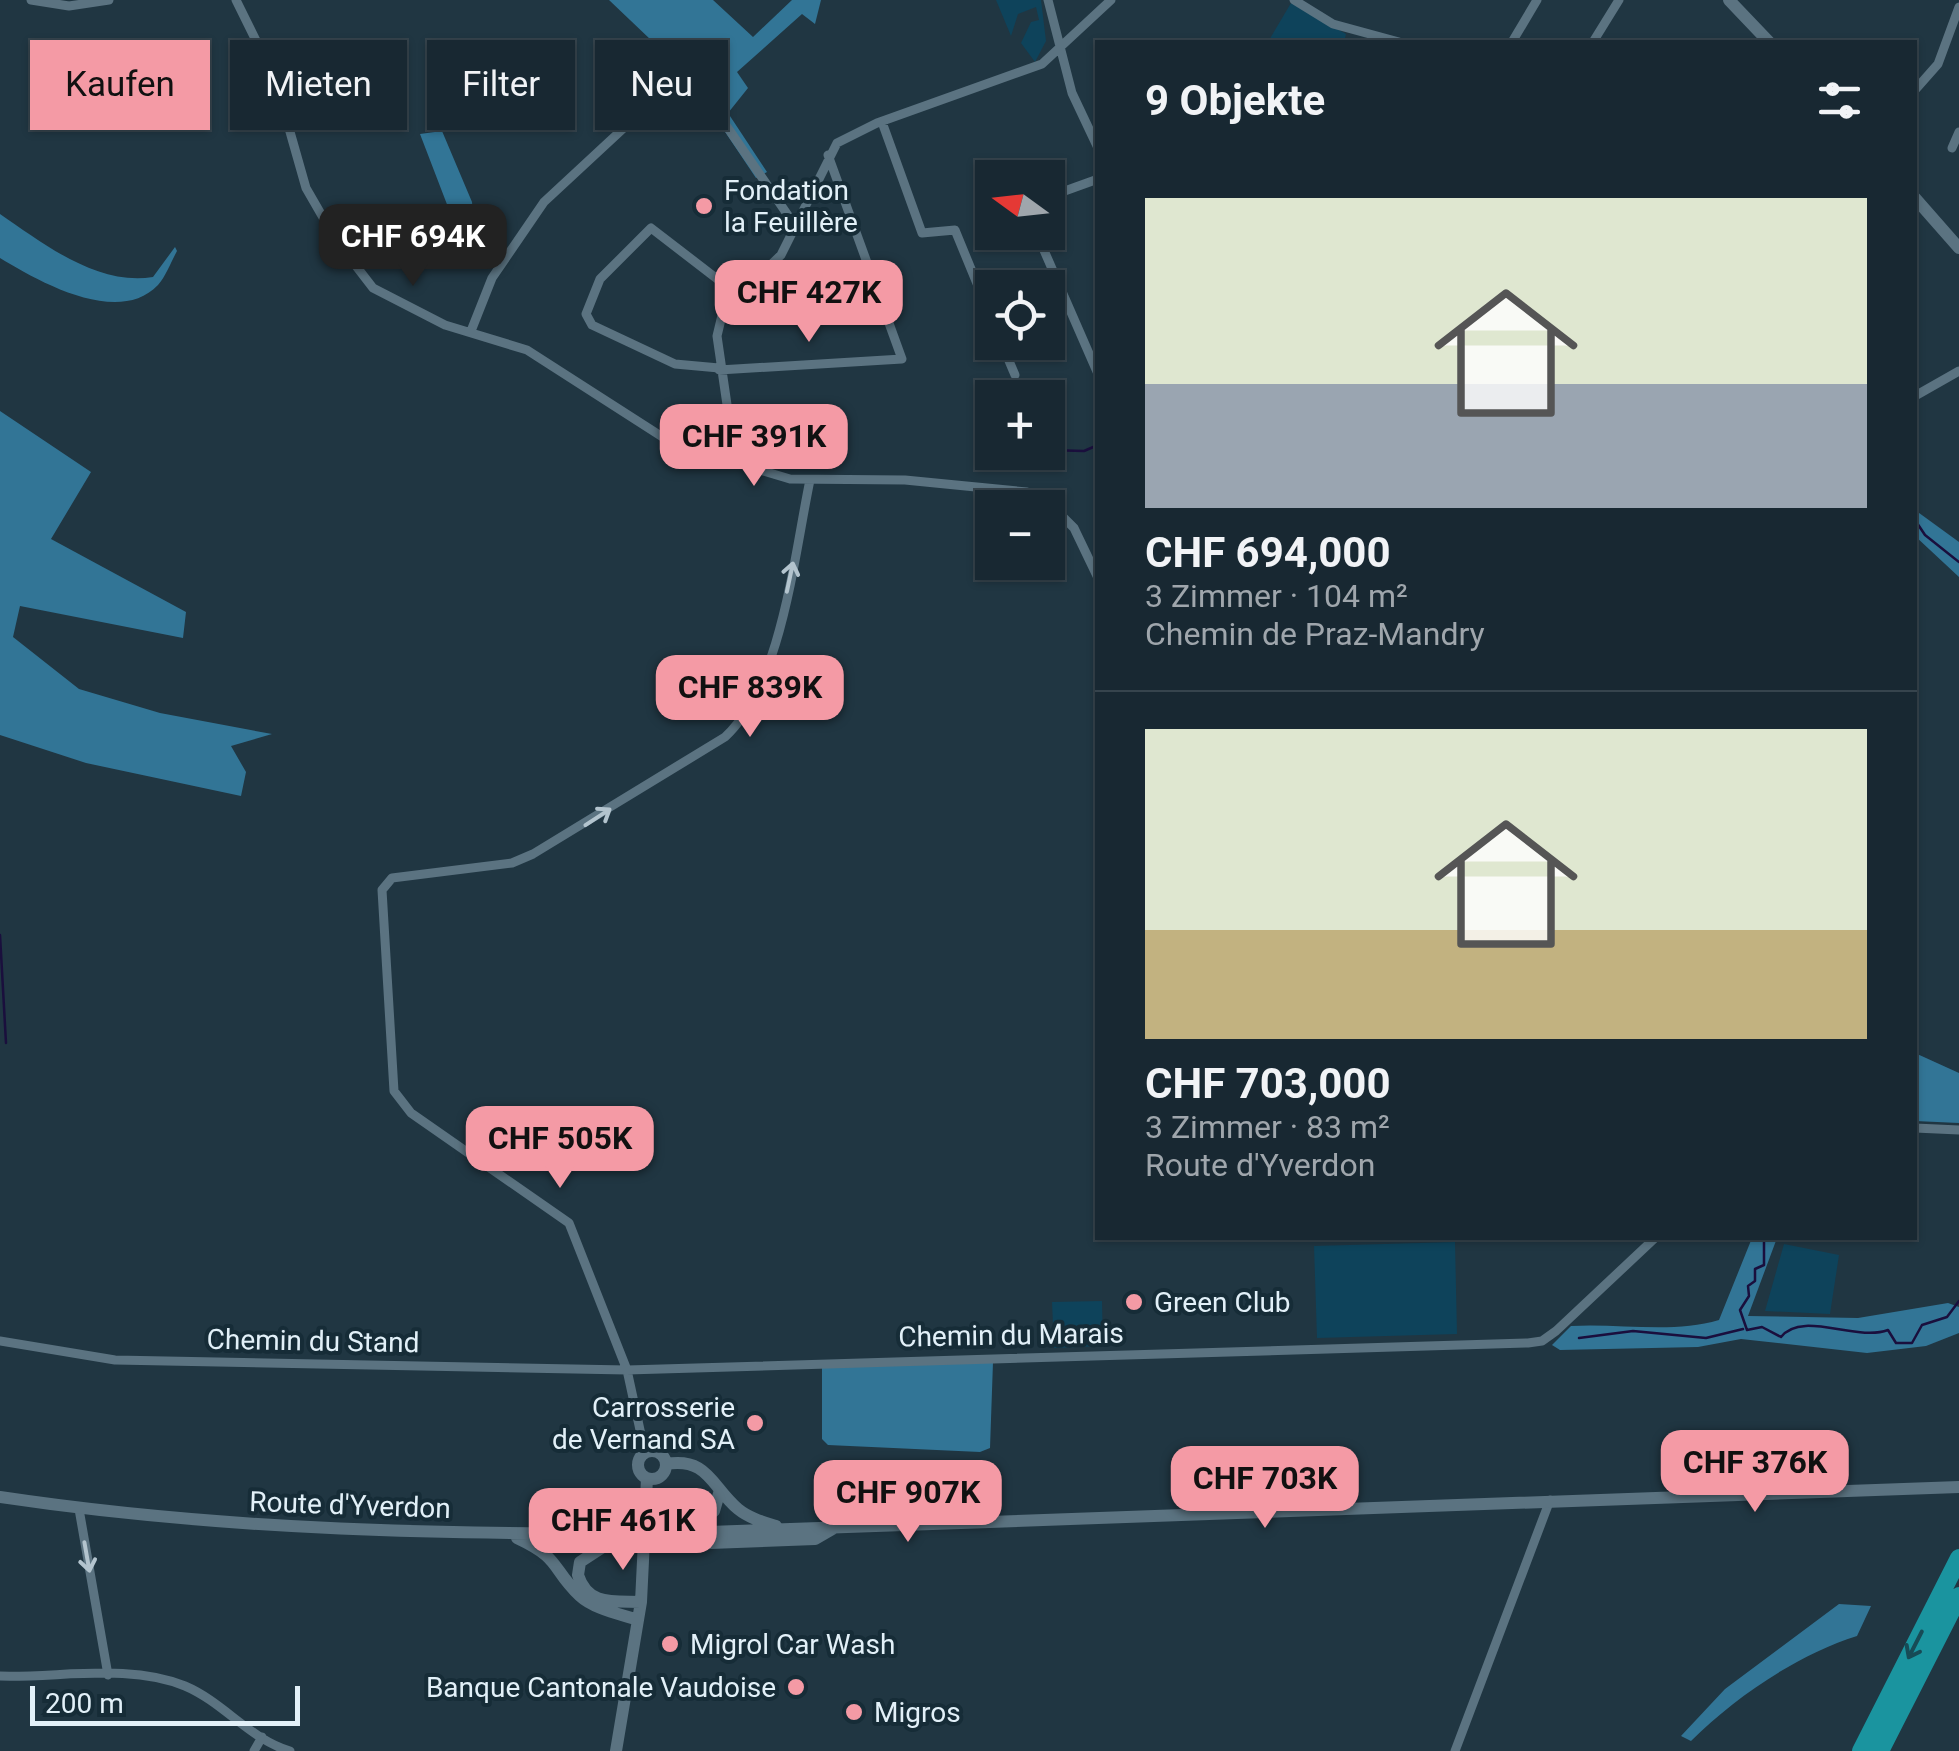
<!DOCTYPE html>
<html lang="de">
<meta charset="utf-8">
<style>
:root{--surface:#182832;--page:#21303a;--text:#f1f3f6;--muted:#9fa6ac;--line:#36444d;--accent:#f49aa5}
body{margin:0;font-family:Roboto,sans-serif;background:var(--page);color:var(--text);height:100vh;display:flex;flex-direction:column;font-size:38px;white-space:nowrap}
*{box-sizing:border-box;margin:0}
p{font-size:32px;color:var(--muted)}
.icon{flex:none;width:55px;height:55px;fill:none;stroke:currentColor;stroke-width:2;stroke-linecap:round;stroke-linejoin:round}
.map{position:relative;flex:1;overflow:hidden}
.drawer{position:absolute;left:1095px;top:40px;width:822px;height:1200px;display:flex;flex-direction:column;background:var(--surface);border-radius:0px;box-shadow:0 2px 8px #0004,0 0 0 2px var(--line)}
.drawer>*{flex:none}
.banner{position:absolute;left:30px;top:40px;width:915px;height:90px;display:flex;gap:20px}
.needle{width:65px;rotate:285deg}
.fabs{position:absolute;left:975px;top:160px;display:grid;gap:20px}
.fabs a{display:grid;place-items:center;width:90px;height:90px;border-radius:0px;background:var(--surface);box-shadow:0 2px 8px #0004,0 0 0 2px var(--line);font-size:50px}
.scale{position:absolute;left:30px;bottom:25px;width:270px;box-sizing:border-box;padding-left:10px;border:5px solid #e2f0f8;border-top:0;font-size:28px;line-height:35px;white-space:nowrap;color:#e2f0f8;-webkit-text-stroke:8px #162c37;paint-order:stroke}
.price{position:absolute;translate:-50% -85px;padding:0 22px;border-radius:20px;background:var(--accent);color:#111;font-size:32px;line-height:65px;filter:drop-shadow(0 2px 5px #0008)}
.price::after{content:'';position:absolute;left:50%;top:60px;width:30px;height:22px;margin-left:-15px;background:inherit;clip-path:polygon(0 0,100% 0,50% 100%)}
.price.on{background:#222;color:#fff}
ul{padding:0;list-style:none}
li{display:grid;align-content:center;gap:20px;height:530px;padding:0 50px}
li+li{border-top:2px solid var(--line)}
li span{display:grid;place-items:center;height:310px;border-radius:0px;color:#555}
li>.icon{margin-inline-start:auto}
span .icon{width:180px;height:180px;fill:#fffc;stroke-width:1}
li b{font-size:42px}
h2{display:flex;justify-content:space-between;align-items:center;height:120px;padding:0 50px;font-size:42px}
.chip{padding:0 35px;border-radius:0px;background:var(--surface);box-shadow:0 2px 8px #0004,0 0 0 2px var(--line);font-size:35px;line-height:90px}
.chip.on{background:var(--accent);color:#111}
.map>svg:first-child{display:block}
.green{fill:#0e435b}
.forest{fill:#327596}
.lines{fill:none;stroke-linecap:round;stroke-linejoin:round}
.stream{stroke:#1a0f3d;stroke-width:2.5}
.street{stroke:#5b7381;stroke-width:9}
.secondary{stroke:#5b7381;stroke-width:12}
.highway{stroke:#1a949f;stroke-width:18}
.oneway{stroke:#b3c4ce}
.oneway2{stroke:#174b56}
.poi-dot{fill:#f49aa5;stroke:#162c37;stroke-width:4}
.labels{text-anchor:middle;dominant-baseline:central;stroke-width:8;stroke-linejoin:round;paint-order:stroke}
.poi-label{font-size:28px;fill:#e2f0f8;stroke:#162c37;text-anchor:start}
.street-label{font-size:28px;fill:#e2f0f8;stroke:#162c37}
</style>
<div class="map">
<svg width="1959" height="1751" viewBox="0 0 1959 1751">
<rect width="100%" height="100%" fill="#203642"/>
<!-- green -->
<path class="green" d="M996 0H1041L1046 41 1035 62 1021 43 1031 22 1039 20 1036 7 1018 14 1011 36Z
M1291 3 1346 34 1344 42H1268Z
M1455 1242 1457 1334 1317 1338 1314 1246Z
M1784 1244 1839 1255 1830 1314 1765 1311Z
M1102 1301 1103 1346 1054 1348 1052 1302Z"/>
<!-- forest -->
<path class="forest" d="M609 0H713L753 37 792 0H821L815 24 802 14 737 72 748 88 728 113 767 172 756 178 709 108 700 116 672 60Z
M442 131 472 202 475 236 448 207 420 134Z
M0 214C44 244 97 286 153 277L175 247 177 251C171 262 166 276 158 285 118 327 38 281 0 258Z
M0 411 91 472 51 539 186 612 183 638 20 606 13 637 79 689 160 713 272 734 231 746 246 772 241 796 86 763 0 735Z
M1915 510 1959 542V577L1915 536Z
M1915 1053 1959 1073V1123L1915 1121Z
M1752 1238H1777L1748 1316 1858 1318 1948 1303 1959 1307V1333L1926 1346 1867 1353 1741 1339 1698 1347 1560 1350 1552 1345 1571 1326C1619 1323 1673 1334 1719 1320Z
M993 1362 990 1448 980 1452 828 1445 822 1439V1366Z
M1839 1604 1871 1606 1857 1636C1797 1655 1735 1697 1691 1741L1681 1736 1725 1689Z"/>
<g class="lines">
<!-- stream -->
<path class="stream" d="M1048 450 1084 451 1098 445
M994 469 997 452
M1915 520 1925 535 1959 562
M0 935 6 1043
M1764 1238V1265L1755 1269V1281L1748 1286 1749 1296 1740 1310 1747 1330 1762 1327 1781 1337C1802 1310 1856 1342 1888 1330L1896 1343H1912L1922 1325 1947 1317 1959 1301
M1579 1338 1633 1331 1706 1338 1743 1329"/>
<!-- street -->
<path class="street" d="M31 0 69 6 109 0
M236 0 275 79 306 188 336 240 373 288 445 325 527 350 664 438 693 447 732 439
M1048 0 1072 93 1098 148
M1294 0 1333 24 1399 42
M1512 42 1537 0
M1593 42 1619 0
M1915 90 1938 64 1959 7
M882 122 922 233 955 230 992 320
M1952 148 1959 132
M1048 197 1098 179
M1036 232 1098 374
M471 331 492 278 544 202 682 74 708 99 796 227
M1001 342 1015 375
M719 368 675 364 592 325 586 314 600 279 651 228 738 295
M719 370 902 359 828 155
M1915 396 1959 371
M1098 578 1074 528 1049 503 1027 492 905 480 790 479 760 470 732 439 717 336 723 311 781 255 837 143 877 123 1042 64 1111 0
M1915 1128 1959 1130
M0 1341 115 1360 627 1370 1528 1343 1542 1341 1556 1331 1655 1238
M645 1453 627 1370 569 1223 411 1113 394 1091 382 890 392 878 512 863 533 854 725 737C782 684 794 556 810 480
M79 1509 108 1675
M0 1676C59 1678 129 1663 185 1686 223 1702 251 1740 290 1751
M254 1751 262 1737
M1455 1751 1550 1500"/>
<!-- secondary -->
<path class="secondary" d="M1729 0 1769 42
M1915 198 1959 248
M638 1465a14 14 0 1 1 28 0a14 14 0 1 1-28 0Z
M666 1464C708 1457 711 1486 738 1509 749 1518 763 1522 776 1526
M0 1497C227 1531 453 1535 682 1533L1959 1487
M685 1531 714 1511 720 1490
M517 1538C562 1559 550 1567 580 1596 594 1609 620 1614 638 1620
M641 1602C613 1601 588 1606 578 1575L580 1562 603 1547 815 1539 834 1528
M616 1751 641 1602 647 1478"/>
<!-- highway -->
<path class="highway" d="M1861 1751 1959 1558
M1880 1751 1959 1596"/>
</g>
<!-- one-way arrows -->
<defs><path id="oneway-shaft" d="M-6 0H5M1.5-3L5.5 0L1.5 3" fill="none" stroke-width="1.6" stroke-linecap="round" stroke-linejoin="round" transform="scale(2.5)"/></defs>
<g class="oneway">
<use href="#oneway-shaft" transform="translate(790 577) rotate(-78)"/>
<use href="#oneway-shaft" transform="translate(598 817) rotate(-33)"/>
<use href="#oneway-shaft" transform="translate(87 1557) rotate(80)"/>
</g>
<use class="oneway2" href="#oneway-shaft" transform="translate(1915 1645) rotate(117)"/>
<!-- markers -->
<g class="poi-dot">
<circle cx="704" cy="206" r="10"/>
<circle cx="1134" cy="1302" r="10"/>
<circle cx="755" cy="1423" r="10"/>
<circle cx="670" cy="1644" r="10"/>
<circle cx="796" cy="1687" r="10"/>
<circle cx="854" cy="1712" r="10"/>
</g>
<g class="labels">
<!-- poi labels -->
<g class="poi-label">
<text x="724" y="190">Fondation<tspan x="724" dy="32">la Feuillère</tspan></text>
<text x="1154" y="1302">Green Club</text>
<text x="735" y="1407" text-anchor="end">Carrosserie<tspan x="735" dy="32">de Vernand SA</tspan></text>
<text x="690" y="1644">Migrol Car Wash</text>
<text x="776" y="1687" text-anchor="end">Banque Cantonale Vaudoise</text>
<text x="874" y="1712">Migros</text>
</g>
<!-- street labels -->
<g class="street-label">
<text transform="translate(1011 1335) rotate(-1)">Chemin du Marais</text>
<text transform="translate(313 1341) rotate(1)">Chemin du Stand</text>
<text transform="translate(350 1505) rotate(2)">Route d'Yverdon</text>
</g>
</g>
</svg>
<div class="fabs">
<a><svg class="needle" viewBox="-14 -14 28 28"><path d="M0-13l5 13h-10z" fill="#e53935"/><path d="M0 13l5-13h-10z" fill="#9fa6ac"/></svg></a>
<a><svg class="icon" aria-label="locate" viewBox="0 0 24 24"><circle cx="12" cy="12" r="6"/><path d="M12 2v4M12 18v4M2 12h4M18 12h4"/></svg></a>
<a>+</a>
<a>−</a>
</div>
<div class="scale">200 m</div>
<b class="price on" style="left:413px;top:289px">CHF 694K</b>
<b class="price" style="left:809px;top:345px">CHF 427K</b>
<b class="price" style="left:754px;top:489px">CHF 391K</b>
<b class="price" style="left:750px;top:740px">CHF 839K</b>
<b class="price" style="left:560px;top:1191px">CHF 505K</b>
<b class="price" style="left:1755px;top:1515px">CHF 376K</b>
<b class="price" style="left:1265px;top:1531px">CHF 703K</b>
<b class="price" style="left:908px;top:1545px">CHF 907K</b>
<b class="price" style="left:623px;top:1573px">CHF 461K</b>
<div class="banner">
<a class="chip on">Kaufen</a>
<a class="chip">Mieten</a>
<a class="chip">Filter</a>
<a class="chip">Neu</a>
</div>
<section class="drawer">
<h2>9 Objekte<svg class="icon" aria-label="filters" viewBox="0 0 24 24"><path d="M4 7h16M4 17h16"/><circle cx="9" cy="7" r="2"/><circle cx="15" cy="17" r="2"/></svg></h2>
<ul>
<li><span style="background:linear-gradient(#dfe7d0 60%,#9aa5b1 0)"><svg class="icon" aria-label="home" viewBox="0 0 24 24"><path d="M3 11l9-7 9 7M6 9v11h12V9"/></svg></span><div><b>CHF 694,000</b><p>3 Zimmer · 104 m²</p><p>Chemin de Praz-Mandry</p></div></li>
<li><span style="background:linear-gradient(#dfe7d0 65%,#c2b280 0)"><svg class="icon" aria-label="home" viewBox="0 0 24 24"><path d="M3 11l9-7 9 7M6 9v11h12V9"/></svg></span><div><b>CHF 703,000</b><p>3 Zimmer · 83 m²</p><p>Route d'Yverdon</p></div></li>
</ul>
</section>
</div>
